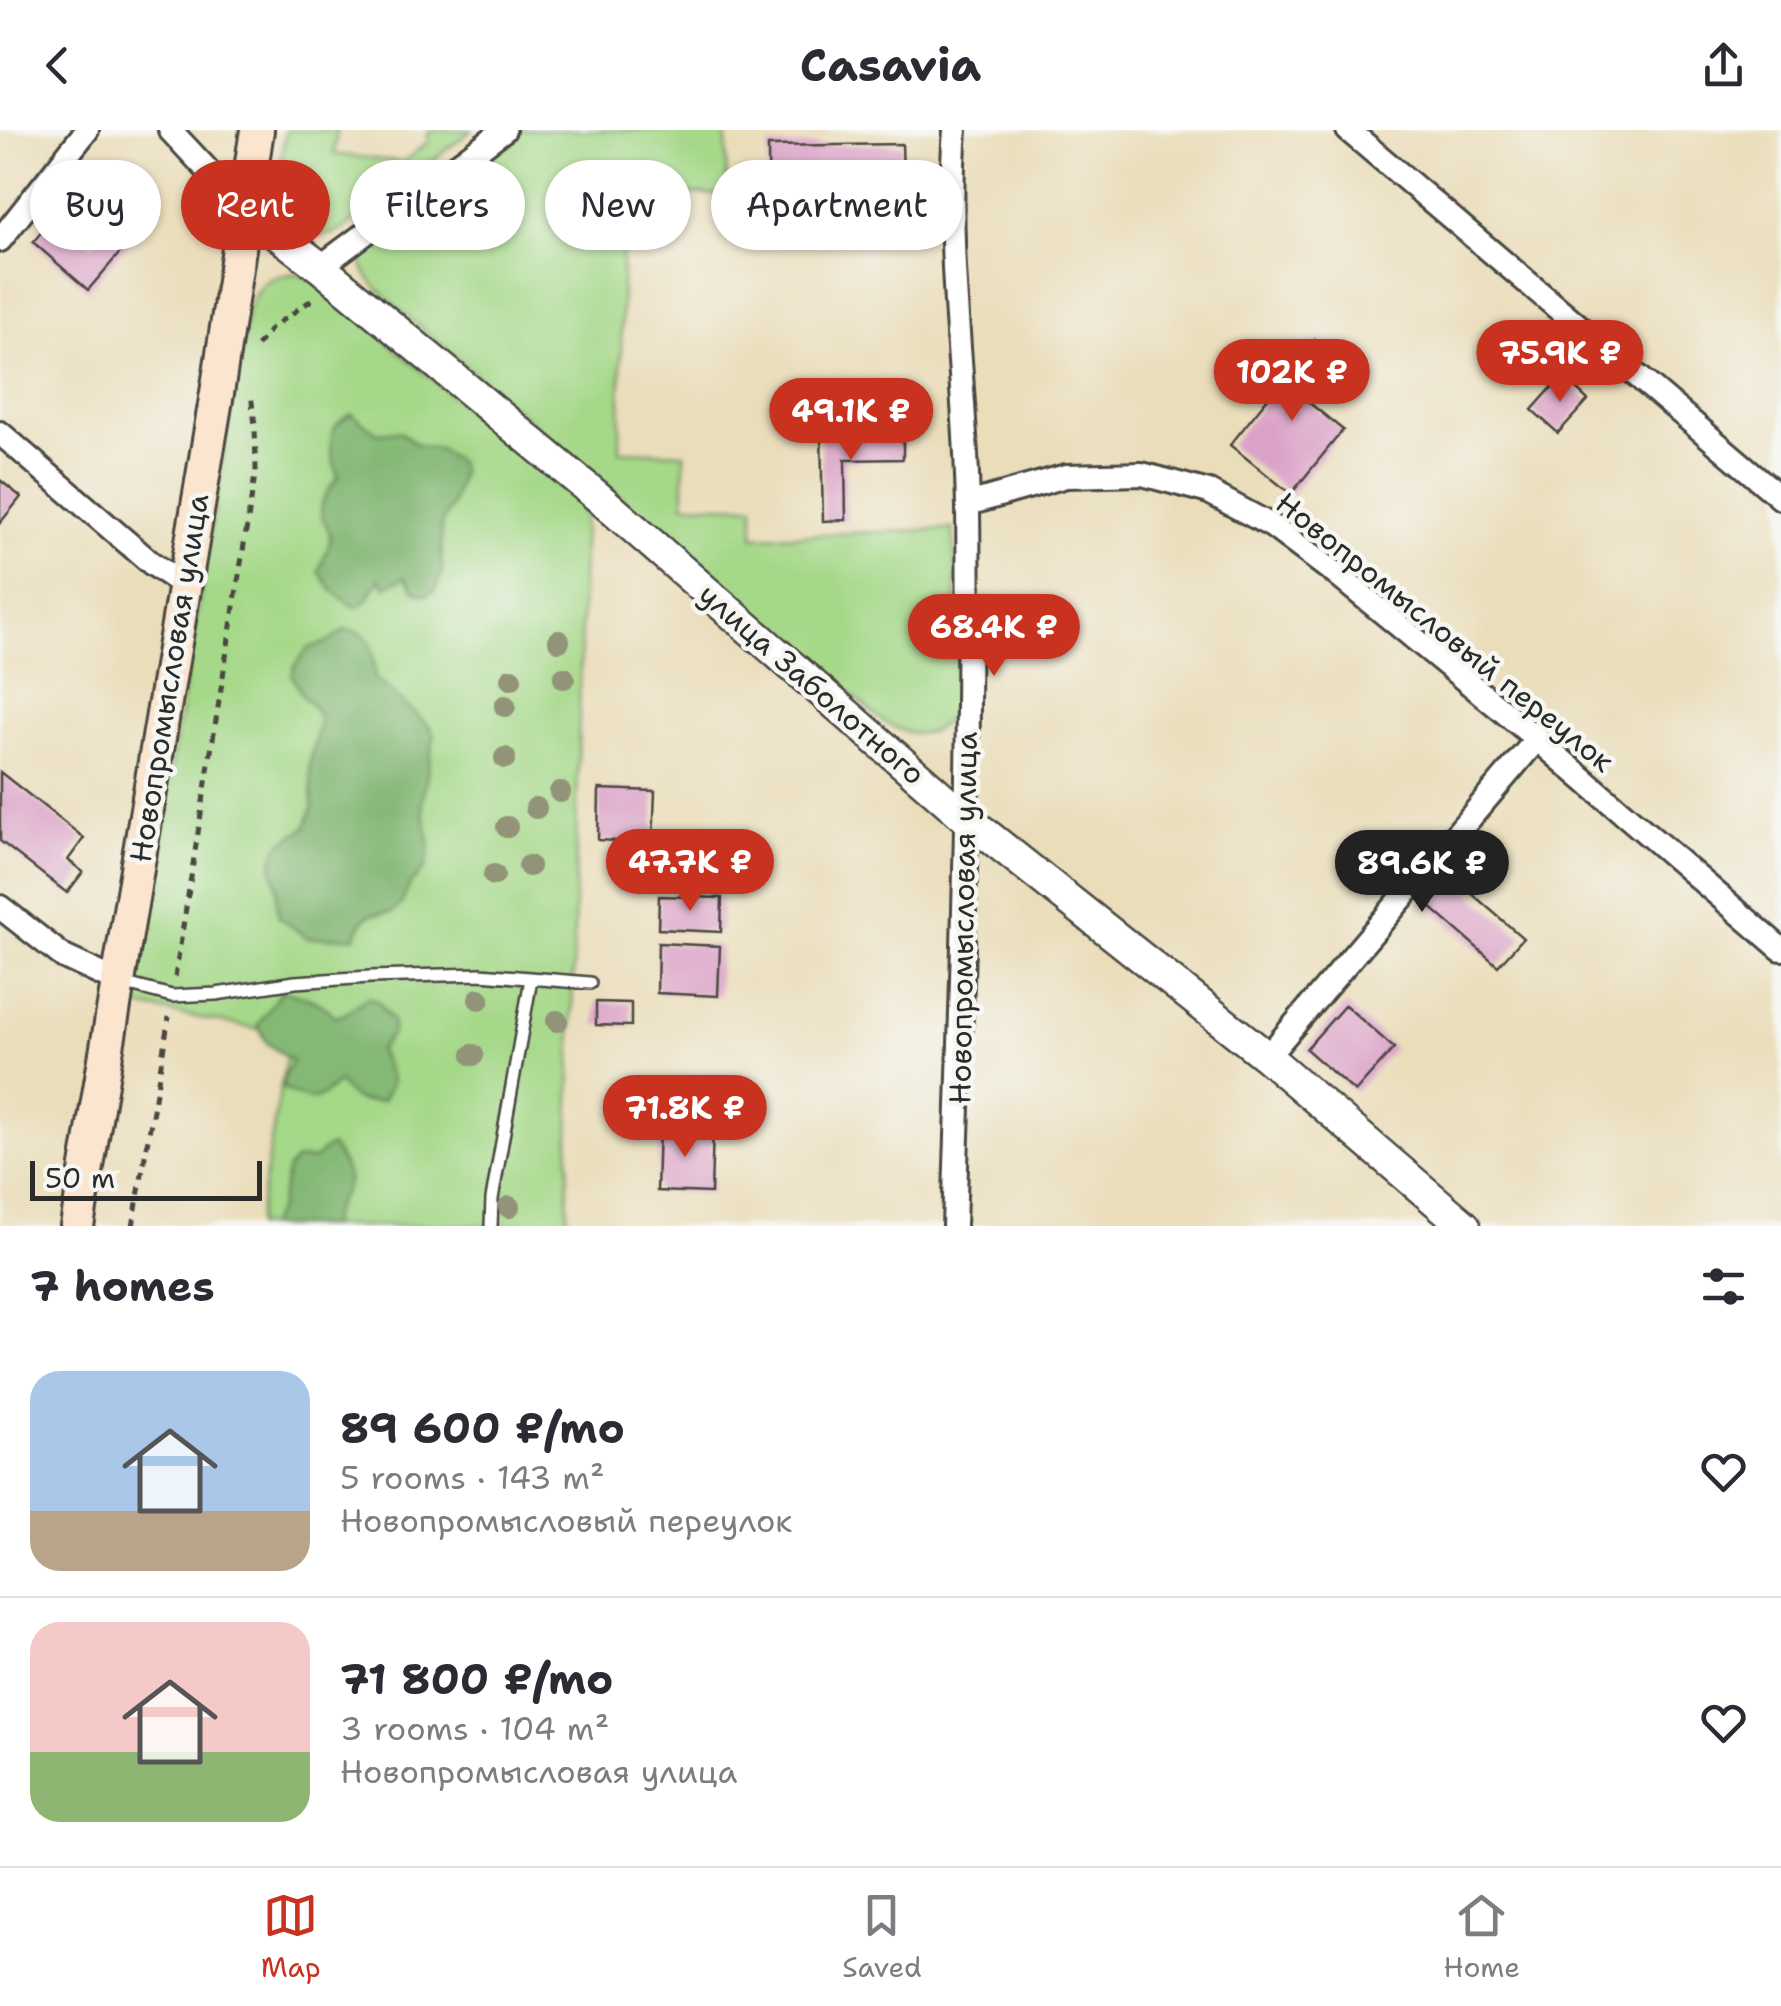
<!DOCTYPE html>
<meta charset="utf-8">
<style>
:root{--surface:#fff;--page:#f2f2f3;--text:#2b2b33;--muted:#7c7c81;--line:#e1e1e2;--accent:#c8321e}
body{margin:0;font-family:"Shantell Sans",sans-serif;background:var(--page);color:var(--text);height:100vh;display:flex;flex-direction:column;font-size:38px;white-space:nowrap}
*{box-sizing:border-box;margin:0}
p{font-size:32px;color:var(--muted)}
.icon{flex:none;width:55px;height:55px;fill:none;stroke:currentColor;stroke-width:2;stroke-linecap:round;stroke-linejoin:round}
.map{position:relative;height:1096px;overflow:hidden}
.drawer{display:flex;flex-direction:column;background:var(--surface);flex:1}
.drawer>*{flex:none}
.top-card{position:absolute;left:30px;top:30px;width:1000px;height:90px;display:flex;gap:20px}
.scale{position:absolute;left:30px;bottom:25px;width:232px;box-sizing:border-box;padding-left:10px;border:5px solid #2b2b2b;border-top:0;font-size:28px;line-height:35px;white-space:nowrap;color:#2b2b2b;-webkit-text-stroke:8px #f6f6f2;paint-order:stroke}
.price{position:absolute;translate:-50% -85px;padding:0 22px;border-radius:35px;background:var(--accent);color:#fff;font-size:32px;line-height:65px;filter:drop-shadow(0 2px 5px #0008)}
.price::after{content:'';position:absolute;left:50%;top:60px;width:30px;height:22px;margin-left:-15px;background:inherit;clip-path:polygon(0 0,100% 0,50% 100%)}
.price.selected{background:#222;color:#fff}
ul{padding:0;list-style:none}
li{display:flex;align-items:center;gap:30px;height:250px;padding:0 30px}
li+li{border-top:2px solid var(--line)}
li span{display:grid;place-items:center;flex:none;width:280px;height:200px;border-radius:30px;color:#555}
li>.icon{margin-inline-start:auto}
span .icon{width:120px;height:120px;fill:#fffc;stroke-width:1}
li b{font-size:42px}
h2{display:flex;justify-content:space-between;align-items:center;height:120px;padding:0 30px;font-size:42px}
.pill{padding:0 35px;border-radius:45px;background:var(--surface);box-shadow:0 2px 8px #0004;font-size:35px;line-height:90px}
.pill.selected{background:var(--accent);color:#fff}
header{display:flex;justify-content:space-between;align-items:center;height:130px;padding:0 30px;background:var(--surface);font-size:45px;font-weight:700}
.tab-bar{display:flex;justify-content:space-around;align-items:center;height:140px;border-top:2px solid var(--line);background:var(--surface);font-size:28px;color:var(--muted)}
.tab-bar a{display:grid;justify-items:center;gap:5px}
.tab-bar .selected{color:var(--accent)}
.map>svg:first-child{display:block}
.green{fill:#a5d888;stroke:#68825a;stroke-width:2.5}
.forest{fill:#84b874;stroke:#587250;stroke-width:2.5}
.building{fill:#dba2c7}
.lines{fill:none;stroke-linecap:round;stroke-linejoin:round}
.service-casing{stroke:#484640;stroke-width:16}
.minor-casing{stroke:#484640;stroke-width:28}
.tertiary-casing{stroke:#484640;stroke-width:35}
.secondary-casing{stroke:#484640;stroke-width:38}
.path{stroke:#484640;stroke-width:5;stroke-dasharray:8 8;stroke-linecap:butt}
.service{stroke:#fff;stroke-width:11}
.minor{stroke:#fff;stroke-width:22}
.tertiary{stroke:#fff;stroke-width:30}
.secondary{stroke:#fbe5cf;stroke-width:32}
.tree{fill:#929378}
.labels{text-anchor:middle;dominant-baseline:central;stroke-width:9;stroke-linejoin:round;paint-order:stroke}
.street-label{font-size:30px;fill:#2b2b2b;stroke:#f6f6f2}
</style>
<header><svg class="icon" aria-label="back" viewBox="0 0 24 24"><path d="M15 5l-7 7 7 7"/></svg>Casavia<svg class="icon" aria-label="share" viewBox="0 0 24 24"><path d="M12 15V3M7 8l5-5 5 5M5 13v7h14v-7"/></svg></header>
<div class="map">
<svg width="1781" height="1096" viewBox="0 0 1781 1096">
<rect width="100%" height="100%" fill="#f6f6f2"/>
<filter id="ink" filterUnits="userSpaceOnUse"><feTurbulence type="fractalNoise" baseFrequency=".01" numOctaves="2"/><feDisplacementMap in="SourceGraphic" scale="20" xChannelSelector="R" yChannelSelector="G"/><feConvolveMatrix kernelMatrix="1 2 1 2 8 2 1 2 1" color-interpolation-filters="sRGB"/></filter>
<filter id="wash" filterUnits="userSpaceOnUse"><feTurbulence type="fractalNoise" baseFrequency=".0048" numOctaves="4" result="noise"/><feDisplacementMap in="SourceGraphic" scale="40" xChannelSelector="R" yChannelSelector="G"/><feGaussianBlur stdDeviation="2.25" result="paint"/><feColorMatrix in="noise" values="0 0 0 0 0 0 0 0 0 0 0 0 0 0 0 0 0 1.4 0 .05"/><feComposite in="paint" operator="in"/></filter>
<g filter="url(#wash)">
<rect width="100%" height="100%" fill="#eaddba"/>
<!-- green -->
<path class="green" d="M286 0H337L334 24 403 32 427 13 429 0H472L342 100C337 102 332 104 326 105 292 109 277 68 280 41 281 27 284 13 286 0Z
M520 0H726L727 64 623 65 620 321 684 323V374L754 376V407L953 399 956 463 957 572C940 611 913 610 881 590L392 173C382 162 357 143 363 125 365 117 373 110 377 104Z
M297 143 315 151 584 377 567 1096H256L290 905 131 875 248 179C259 152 268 146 297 143Z"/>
<!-- forest -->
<path class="forest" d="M352 284 377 303 400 301 417 315 439 319 458 332 461 342 452 375 441 394 442 440 436 460 426 465 416 462 405 447 385 457 380 449 365 472 356 477C338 469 329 457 319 441 322 431 329 419 330 409 331 399 324 394 322 385 319 371 330 358 338 347 331 322 322 298 352 284Z
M345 500C376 501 372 523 375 548L430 597 434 606 422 672 430 717 425 738 410 754 401 774 393 782C366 786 368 778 355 807L307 808 279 787 277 777V757L272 736 275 723 280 714 306 697 313 676 310 632 320 592 317 581 303 566 292 545 295 535 308 518 328 512Z
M281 861C302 864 321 870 335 887L345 884 368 867 378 871 393 892 392 903 379 920 392 952 382 971C356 973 355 972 338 952 314 975 313 972 284 959L283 949 292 931 267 913 258 895Z
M331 1016C366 1063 334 1057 330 1096H269L279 1076 288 1038 296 1030 315 1029 322 1021Z"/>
<g id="blocks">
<!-- building -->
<path class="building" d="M902 14 903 45 827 46V51H842L843 79H827V85L902 84 903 109 769 111 768 16Z
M140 59 159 77 88 160 33 112 56 85 92 115Z
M1315 210 1340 230 1307 271 1343 300 1291 364 1230 315Z
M1562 246 1588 270 1558 303 1532 280Z
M903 302V329L845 330 846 390 823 391 821 303Z
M0 350 21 367 0 393Z
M0 642 84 708 68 730 83 742 67 763 0 711Z
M599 659 655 661 653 713 598 710Z
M1454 748 1523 808 1498 836 1429 776Z
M659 766 722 768 721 802 658 799Z
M658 813 720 816 718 866 657 863Z
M596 872 631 873V896L596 895Z
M1345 875 1394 918 1355 962 1306 919Z
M659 997 713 998 711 1063 657 1061Z"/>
</g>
</g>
<g filter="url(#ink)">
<use href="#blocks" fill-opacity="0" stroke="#484640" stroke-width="2.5"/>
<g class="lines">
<defs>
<path id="service" d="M122 853 172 866 216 864 295 852 370 847 480 844 590 853
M491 1096 492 1069 531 849"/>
<path id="minor" d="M170 0 244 79
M1348 0 1781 368
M0 110 87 0
M320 137 504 0
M0 303 151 433 184 455
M968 374 1066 346 1142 344 1209 362 1272 396 1336 444 1537 609 1781 819
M0 777 64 827 118 852
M1267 927 1537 609
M954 1096C962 857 971 617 968 378 966 252 945 126 955 0"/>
<path id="tertiary" d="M244 79 320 137 597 366 967 689 1267 927 1465 1096"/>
<path id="secondary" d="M77 1096 217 263 257 0"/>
</defs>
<!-- service casing -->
<use href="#service" class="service-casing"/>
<!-- minor casing -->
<use href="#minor" class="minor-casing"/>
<!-- tertiary casing -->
<use href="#tertiary" class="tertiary-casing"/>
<!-- secondary casing -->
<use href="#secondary" class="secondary-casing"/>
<!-- path -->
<path class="path" d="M257 216 271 198 313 169
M175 847 256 339 255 295 251 264
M133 1096 169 887"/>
<!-- service -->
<use href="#service" class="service"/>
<!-- minor -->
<use href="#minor" class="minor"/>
<!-- tertiary -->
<use href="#tertiary" class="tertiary"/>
<!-- secondary -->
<use href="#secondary" class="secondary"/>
</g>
<!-- trees -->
<g class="tree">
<circle cx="559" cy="511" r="11"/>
<circle cx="564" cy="548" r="11"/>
<circle cx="511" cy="549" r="11"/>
<circle cx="505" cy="576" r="11"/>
<circle cx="505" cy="628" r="11"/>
<circle cx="560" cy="662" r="11"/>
<circle cx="536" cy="678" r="11"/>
<circle cx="507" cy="697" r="11"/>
<circle cx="529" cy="736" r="11"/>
<circle cx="494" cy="745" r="11"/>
<circle cx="479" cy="869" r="11"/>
<circle cx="557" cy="891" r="11"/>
<circle cx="473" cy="925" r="11"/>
<circle cx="509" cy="1077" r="11"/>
</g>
</g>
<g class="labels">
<!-- street labels -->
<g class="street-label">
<text transform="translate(1445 502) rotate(39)">Новопромысловый переулок</text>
<text transform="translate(169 548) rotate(-81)">Новопромысловая улица</text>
<text transform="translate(812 554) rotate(41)">улица Заболотного</text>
<text transform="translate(963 788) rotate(-89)">Новопромысловая улица</text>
</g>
</g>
</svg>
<div class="scale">50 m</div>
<b class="price" style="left:1560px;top:275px">75.9K ₽</b>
<b class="price" style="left:1292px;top:294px">102K ₽</b>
<b class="price" style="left:851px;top:333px">49.1K ₽</b>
<b class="price" style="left:994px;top:549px">68.4K ₽</b>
<b class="price" style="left:690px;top:784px">47.7K ₽</b>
<b class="price selected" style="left:1422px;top:785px">89.6K ₽</b>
<b class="price" style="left:685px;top:1030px">71.8K ₽</b>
<div class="top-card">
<a class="pill">Buy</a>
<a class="pill selected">Rent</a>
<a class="pill">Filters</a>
<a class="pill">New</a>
<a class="pill">Apartment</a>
</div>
</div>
<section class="drawer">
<h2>7 homes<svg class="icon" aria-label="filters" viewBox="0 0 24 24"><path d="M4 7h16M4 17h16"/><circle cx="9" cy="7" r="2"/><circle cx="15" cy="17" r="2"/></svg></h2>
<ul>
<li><span style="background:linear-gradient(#a9c7e8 70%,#b9a48a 0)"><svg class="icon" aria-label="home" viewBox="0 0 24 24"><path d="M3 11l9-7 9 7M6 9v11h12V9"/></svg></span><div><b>89 600 ₽/mo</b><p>5 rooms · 143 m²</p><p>Новопромысловый переулок</p></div><svg class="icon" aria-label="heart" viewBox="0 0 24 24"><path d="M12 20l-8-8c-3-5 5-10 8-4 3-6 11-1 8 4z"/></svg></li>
<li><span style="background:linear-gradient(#f6c9c9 65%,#8fb573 0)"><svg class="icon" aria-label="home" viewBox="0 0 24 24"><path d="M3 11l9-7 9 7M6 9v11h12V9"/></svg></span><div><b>71 800 ₽/mo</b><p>3 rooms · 104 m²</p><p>Новопромысловая улица</p></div><svg class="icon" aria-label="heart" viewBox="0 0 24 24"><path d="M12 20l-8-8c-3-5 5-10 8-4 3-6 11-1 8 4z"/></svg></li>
</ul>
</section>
<nav class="tab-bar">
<a class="selected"><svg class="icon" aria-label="map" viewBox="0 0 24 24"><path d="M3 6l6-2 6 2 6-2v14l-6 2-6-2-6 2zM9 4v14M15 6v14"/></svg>Map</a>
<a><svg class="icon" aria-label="saved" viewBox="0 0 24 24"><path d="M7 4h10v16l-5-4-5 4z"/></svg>Saved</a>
<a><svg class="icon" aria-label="home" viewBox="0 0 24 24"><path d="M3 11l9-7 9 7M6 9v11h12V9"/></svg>Home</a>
</nav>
